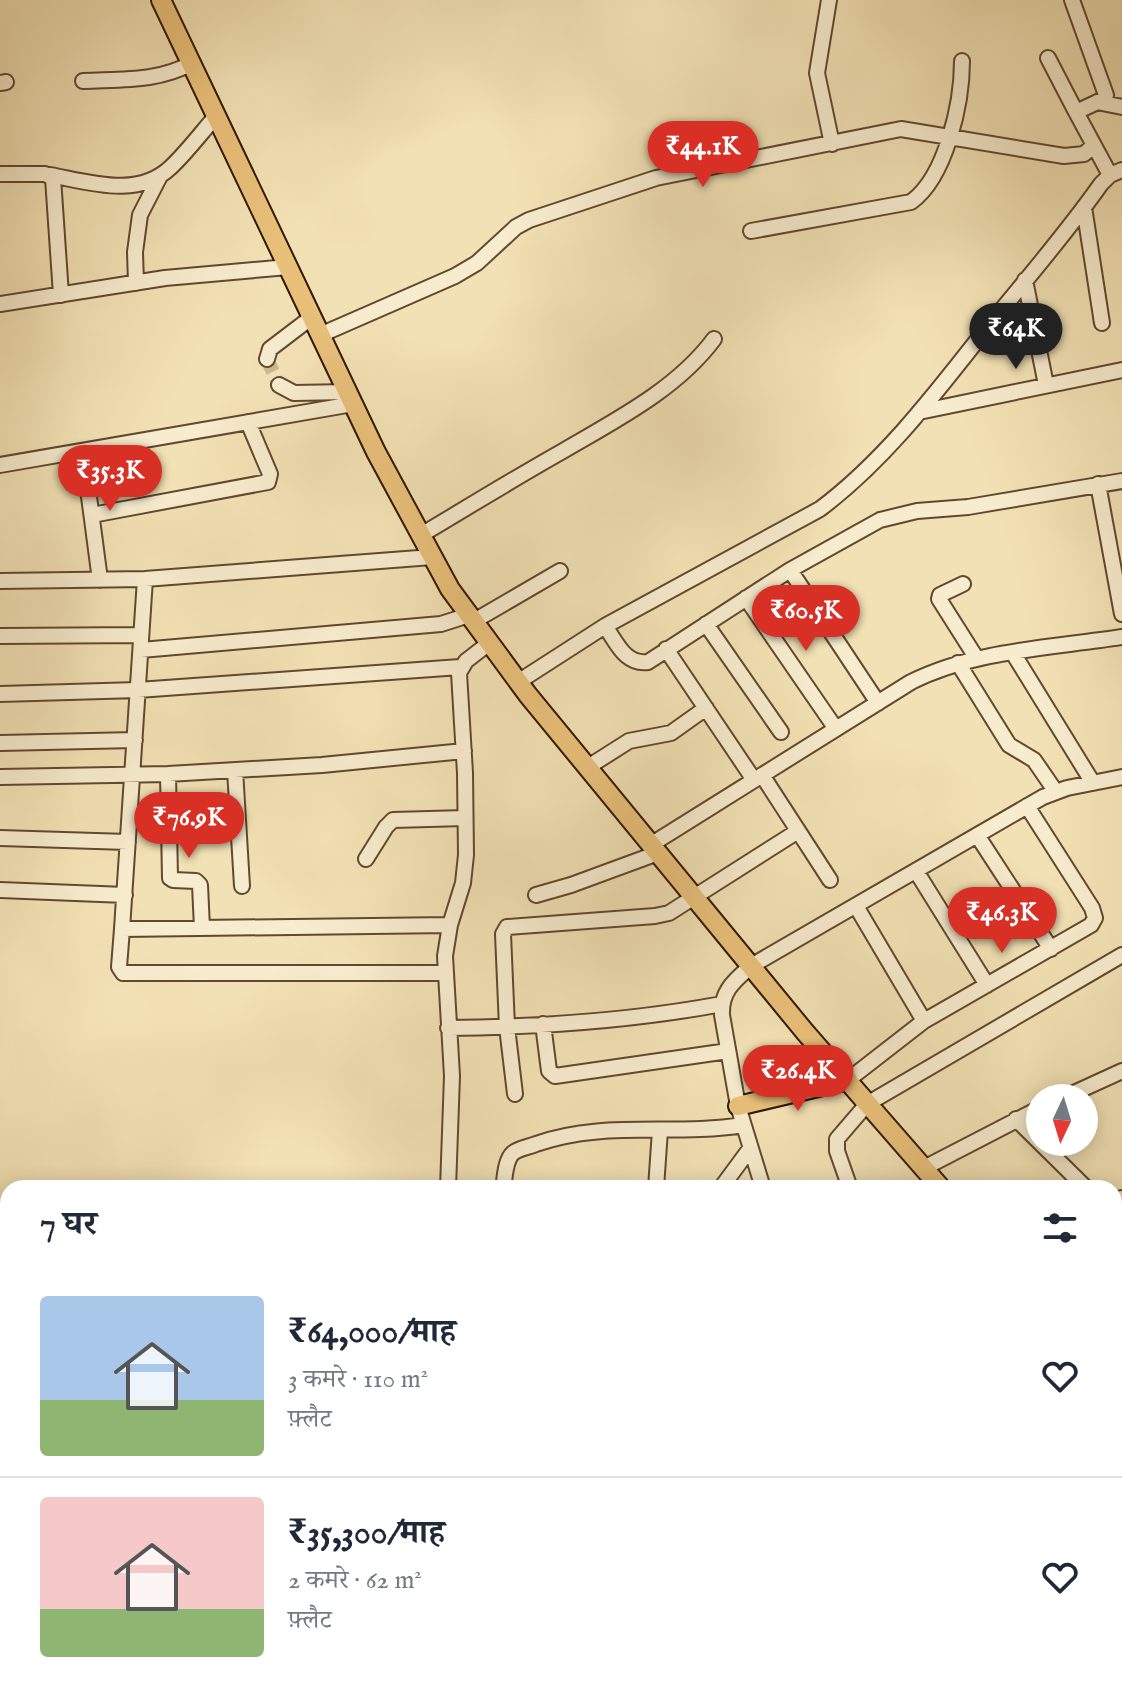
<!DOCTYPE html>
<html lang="hi">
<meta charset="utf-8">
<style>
:root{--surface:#fff;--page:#f6f6f7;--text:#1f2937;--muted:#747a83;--line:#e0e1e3;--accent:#d93025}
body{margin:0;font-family:"IM FELL English","Noto Serif Devanagari",serif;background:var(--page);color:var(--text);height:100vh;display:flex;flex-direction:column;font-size:30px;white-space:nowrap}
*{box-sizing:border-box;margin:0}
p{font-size:26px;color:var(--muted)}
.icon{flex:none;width:44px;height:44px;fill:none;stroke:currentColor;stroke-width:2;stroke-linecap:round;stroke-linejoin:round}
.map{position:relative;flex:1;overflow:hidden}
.panel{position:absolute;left:0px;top:1180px;width:1122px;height:514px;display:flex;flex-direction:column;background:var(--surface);border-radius:24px 24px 0 0;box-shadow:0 4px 20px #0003}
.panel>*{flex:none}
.needle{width:52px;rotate:184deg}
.controls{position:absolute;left:1026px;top:1084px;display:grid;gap:16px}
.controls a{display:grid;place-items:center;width:72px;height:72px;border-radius:50%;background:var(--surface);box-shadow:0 4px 20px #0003;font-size:40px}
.price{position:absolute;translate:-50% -68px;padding:0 18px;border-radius:28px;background:var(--accent);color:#fff;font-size:26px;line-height:52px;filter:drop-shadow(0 2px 4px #0008)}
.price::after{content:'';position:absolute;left:50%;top:48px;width:24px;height:18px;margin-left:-12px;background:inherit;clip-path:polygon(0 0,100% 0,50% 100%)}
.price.selected{background:#222;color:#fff}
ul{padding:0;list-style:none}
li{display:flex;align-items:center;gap:24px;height:200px;padding:0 40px}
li+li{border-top:2px solid var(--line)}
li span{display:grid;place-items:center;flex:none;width:224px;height:160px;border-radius:8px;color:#555}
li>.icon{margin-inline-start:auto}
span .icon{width:96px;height:96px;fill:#fffc;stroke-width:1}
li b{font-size:34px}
h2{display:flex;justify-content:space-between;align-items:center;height:96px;padding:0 40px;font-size:34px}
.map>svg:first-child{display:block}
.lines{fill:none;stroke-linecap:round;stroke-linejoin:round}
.minor-tunnel{stroke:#cbb890;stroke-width:14;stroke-dasharray:14 7;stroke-linecap:butt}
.minor-casing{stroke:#60492e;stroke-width:18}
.major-casing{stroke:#2f1601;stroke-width:22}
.minor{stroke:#f7ecce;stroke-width:14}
.major{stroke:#e9c07a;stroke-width:18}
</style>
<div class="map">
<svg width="1122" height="1693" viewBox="0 0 1122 1693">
<rect width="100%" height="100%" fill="#f2e1b4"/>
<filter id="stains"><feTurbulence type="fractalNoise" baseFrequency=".0025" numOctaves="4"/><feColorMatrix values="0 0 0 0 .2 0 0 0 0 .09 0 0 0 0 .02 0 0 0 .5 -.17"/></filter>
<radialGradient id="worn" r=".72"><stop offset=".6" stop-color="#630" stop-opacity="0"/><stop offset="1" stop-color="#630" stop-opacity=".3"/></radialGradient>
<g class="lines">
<!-- minor-tunnel -->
<path class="minor-tunnel" d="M267 359 279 385"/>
<defs>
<path id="minor" d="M829 0 817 73 832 144
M1072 0 1106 95 1104 99 1076 112 1110 175
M1048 58 1076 112
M83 81C121 79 158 82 192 63
M0 83 6 82
M1097 102 1122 107
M0 174H45L53 178 61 295
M50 175C89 182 138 199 171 167 187 152 201 133 217 115
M1084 207 1102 323
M751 231 911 202C946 177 962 103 962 61
M1025 280 1046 385
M136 283 135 252 140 215 160 176
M0 304 165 278 288 267
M320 335 455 276 477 263 516 227 529 220 656 178 901 129 1064 156 1084 154 1093 146
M267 359 270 349 312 317
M279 385 294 393 348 392
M919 412 1122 370
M83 451 100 580
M0 465 353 404
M1098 484 1122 614
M92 515 268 482 270 474 248 422
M421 535C468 507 515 478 563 451 616 420 677 389 714 339
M790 570 878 703
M145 579 122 929 450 925
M0 581 145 579 432 557
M963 584 940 595 939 599 977 659
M746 598 836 729
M474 621 560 571
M706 624 781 732
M605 626C617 643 625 665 648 662L790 570 880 520 917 511 968 507 1122 481
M0 636 141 635
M666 649 754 780
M141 650 441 624 469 615
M1013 653 1093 783
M958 663 1009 745 1034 760 1056 792
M518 682 605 626 820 509C888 458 941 386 994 319 1030 275 1068 231 1101 184L1110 175 1122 170
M0 694 138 690 460 667
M0 743 135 740
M588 767 629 741 671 733 706 708
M235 770 242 886
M168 774 170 878 173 880 196 881 200 885 202 928
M762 775 830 880
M0 777 168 774 322 765 464 751
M977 835 1051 949
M0 838 128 842
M652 844 911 682C975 650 1051 648 1122 637
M366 859 386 827 393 820 465 818
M916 871 987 985
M0 890 125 895
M536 895 571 885 658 853
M856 906 924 1021
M122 929 119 967 123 973H446
M543 1024 549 1071 555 1076 728 1051
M448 1028C540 1027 631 1021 722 1004
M848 1080 924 1021 1091 925 1095 918 1092 908 1027 806
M515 1094 507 1027 503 934 507 927 655 916 669 913 798 831
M1063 1098 1122 1071
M1016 1119 1086 1188
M924 1168 1040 1108
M448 1188 452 1076 445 956 450 925 463 883 466 855 465 773 459 673 466 661 488 644
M503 1188C505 1178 505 1160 513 1153 519 1148 529 1147 536 1144 603 1120 674 1136 743 1125
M656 1188 660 1130
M721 1188 749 1150
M763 1188 738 1106 722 1015C721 991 734 981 751 966L1043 797 1067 788 1122 777
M850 1188 837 1151V1139L867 1104 1122 955
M1114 1200 1122 1198
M1114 1210 1122 1216
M1114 1434 1122 1427
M1114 1541 1122 1550
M1114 1659 1122 1670
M507 1686 528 1689 542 1686
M432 1693 482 1686"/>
<path id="major" d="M161 0 376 452 450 589 528 695 805 1032 941 1188
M738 1106 848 1080
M1114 1390 1122 1399"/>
</defs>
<!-- minor casing -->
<use href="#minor" class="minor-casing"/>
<!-- major casing -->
<use href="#major" class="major-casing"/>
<!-- minor -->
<use href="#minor" class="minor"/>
<!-- major -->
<use href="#major" class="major"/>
</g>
<rect width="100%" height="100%" filter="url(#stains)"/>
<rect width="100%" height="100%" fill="url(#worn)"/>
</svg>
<div class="controls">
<a><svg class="needle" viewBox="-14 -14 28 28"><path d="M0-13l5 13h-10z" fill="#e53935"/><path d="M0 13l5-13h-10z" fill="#747a83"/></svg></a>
</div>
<b class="price" style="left:703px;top:189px">₹44.1K</b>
<b class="price selected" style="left:1016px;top:371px">₹64K</b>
<b class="price" style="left:110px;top:513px">₹35.3K</b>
<b class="price" style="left:806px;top:653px">₹60.5K</b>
<b class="price" style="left:189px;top:860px">₹76.9K</b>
<b class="price" style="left:1002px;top:955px">₹46.3K</b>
<b class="price" style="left:798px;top:1113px">₹26.4K</b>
<section class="panel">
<h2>7 घर<svg class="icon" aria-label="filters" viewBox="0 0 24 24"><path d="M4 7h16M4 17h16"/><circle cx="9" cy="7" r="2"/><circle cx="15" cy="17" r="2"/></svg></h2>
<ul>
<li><span style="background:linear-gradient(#a9c7e8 65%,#8fb573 0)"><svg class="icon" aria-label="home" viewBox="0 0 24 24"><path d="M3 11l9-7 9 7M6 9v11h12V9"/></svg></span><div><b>₹64,000/माह</b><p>3 कमरे · 110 m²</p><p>फ़्लैट</p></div><svg class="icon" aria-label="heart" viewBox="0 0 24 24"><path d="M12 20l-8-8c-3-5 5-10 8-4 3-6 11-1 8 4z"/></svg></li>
<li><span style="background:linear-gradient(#f6c9c9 70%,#8fb573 0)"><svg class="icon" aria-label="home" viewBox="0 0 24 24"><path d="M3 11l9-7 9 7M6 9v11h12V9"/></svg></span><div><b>₹35,300/माह</b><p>2 कमरे · 62 m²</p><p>फ़्लैट</p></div><svg class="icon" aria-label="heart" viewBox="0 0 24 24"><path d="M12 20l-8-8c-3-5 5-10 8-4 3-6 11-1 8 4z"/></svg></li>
</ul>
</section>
</div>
